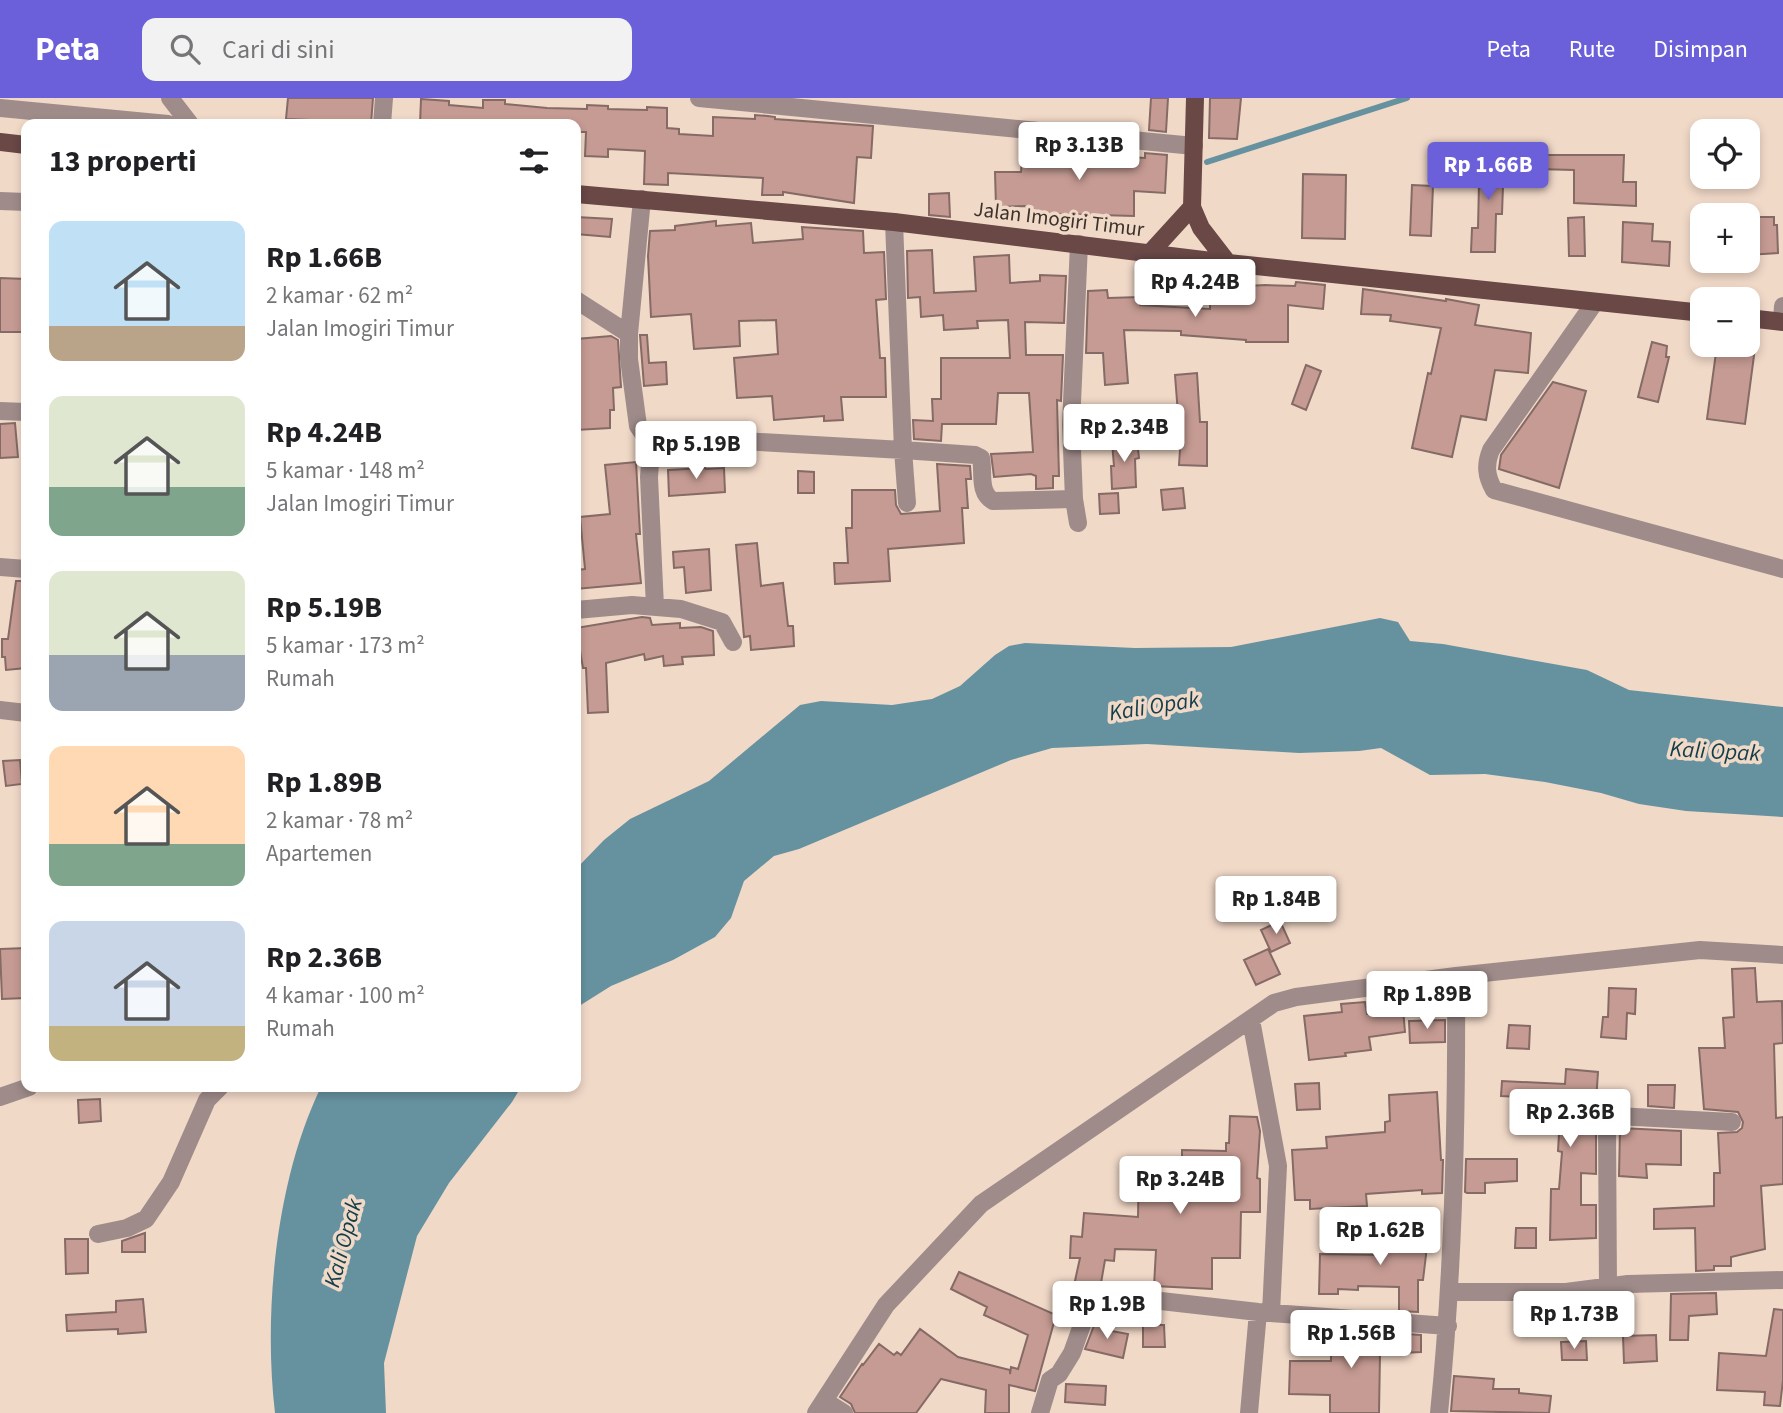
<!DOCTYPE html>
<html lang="id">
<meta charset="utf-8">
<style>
:root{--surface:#fff;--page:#f2f2f2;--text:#202124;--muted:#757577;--accent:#6b60da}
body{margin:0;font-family:"Source Sans 3",sans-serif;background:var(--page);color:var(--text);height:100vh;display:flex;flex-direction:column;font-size:26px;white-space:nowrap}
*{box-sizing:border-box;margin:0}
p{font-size:23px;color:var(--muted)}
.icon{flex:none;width:38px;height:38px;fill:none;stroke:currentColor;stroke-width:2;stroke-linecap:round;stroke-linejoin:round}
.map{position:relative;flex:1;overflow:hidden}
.side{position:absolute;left:21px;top:21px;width:560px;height:973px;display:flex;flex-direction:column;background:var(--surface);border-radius:14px;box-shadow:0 4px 10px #0003}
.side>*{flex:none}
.controls{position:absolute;left:1690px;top:21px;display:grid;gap:14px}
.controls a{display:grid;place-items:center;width:70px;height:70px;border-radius:14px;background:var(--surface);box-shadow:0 4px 10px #0003;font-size:35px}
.price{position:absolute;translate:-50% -60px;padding:0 16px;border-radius:7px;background:#fff;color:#222;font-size:23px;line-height:46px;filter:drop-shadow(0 2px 4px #0008)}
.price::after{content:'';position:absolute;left:50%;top:42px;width:21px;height:16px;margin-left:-10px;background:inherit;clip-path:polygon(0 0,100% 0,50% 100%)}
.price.current{background:var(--accent);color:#fff}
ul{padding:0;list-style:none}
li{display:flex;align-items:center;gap:21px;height:175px;padding:0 28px}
li span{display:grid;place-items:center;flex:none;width:196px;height:140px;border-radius:14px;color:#555}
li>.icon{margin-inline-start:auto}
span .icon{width:84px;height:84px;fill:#fffc;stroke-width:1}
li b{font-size:30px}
h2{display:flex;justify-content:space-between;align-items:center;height:84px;padding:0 28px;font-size:30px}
header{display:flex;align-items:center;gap:42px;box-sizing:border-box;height:98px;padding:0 35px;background:var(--accent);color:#fff}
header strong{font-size:33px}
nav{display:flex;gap:38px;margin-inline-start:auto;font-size:24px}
.search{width:490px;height:63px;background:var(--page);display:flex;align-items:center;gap:18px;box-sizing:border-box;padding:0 24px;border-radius:14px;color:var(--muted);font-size:26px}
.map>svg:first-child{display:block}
.water{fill:#6692a0}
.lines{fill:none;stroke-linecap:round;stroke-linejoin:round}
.stream{stroke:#6692a0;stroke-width:6}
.building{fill:#c59b93;stroke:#856a65;stroke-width:2}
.minor{stroke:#9f8c8a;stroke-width:18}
.major{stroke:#694846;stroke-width:18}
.labels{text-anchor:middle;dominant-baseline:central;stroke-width:7;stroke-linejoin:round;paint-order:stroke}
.street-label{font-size:21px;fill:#3b322b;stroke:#f1d9c8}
.water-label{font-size:23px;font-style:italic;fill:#143e49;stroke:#f1d9c8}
</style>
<header>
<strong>Peta</strong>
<div class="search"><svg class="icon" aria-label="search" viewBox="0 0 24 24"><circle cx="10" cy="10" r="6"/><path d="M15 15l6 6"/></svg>Cari di sini</div>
<nav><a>Peta</a><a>Rute</a><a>Disimpan</a></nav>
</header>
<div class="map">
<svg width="1783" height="1315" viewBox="0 0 1783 1315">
<rect width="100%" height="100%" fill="#f1d9c8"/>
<!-- water -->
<path class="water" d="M1380 520 1398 524 1410 543 1443 546 1587 572 1629 592 1783 609V719L1686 713 1639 706 1601 695 1545 684 1485 676 1430 677 1381 650 1359 653 1299 655 1147 646 1052 650 1011 662 799 751 774 758 744 783 731 820 715 839 673 862 611 888 576 910V771L604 742 630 721 709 683 800 607 821 603 892 607 932 601 960 588 995 557 1009 548 1025 545 1135 550 1231 549Z
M321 989H521L512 1004 449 1085 417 1138 384 1265 386 1315H275C263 1214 276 1081 321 989Z"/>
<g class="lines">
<!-- stream -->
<path class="stream" d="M1207 64 1407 0"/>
</g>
<!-- building -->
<path class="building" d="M288 0H373L371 26H334V23L286 21Z
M1151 0H1168L1166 34 1149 32Z
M1210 0H1241L1237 41 1209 40Z
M421 1 449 3V7L483 10V2H505V6L547 10 587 11V7L608 8V11L647 12V9L667 10V30L679 31V36L713 38V19L755 21V17L768 18 775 19V21L873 28 871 60 857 59 854 105 783 94V97H762L763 80 668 75V87L644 86 645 53 608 51V59L585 58 586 34H576V26H420Z
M1031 44 1067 47 1066 55 1145 60V55L1167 57 1165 95 1134 93V118L1026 115V108L996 109 995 74H1021L1023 45 1031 46Z
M1537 57H1624L1623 84H1636V108L1574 105V72L1536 71Z
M1474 59 1504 60 1502 116H1496L1495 154H1471L1472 130H1478L1479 85 1473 84Z
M1303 76 1346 77 1345 141 1302 140Z
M1412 87 1433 88 1431 138 1410 137Z
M949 95 950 119 929 117V96Z
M576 119 612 121 610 139 576 136Z
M1584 119 1585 158H1569L1568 120Z
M1748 119H1774V127H1777L1778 155 1748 157Z
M716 123V128L751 125 753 145 803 141 802 129 863 133 864 155 884 154 886 201 876 202 880 260H885L886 299H841L843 322 824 323V318L774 322 772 298 737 300 734 260 778 256 776 222 739 223 740 248 694 251 691 216 651 219 648 158 650 133 675 132V128Z
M1623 124 1653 126 1652 143 1670 144 1669 168 1622 164Z
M932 152 934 195 976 193 974 159 1009 157 1010 185 1040 183V177L1066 178 1064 225 1025 224 1026 257H1063L1061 303 1057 302 1059 378H1053V390L1036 391V378L1031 376 994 379 991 356 1033 354 1029 295H998L996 326H942L941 343 914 341 913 322 933 323 932 301H941V260H1010L1008 222 977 223 978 230 944 232 943 217 921 219 920 199 908 200 907 153Z
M0 180 26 181V197H23L25 234H0Z
M1296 184 1325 187 1323 211 1288 207V244H1246V242L1181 237V233L1124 232 1128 285 1105 287 1103 255H1086L1088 193 1107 192 1108 200 1140 199V207L1210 211V190L1265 187 1295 188Z
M1363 191 1446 203V201L1479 207 1475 227 1531 235 1528 275 1495 272 1486 322 1461 318 1452 359 1412 350 1428 275 1431 276 1441 230 1390 223 1391 217 1361 216Z
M640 237H647L649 265 666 264 667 286 644 288Z
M611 238 618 242 621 289 613 290 614 312H610V330L576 332V241Z
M1652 244 1667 248 1666 259H1669L1658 304 1638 299Z
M1717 247 1755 250 1745 326 1707 321Z
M1306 267 1321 273 1306 312 1292 306Z
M1197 275 1200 324H1207V368L1179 367 1180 351H1160L1161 329H1179L1175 277Z
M1553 284 1586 293 1559 390 1499 371 1501 357Z
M15 325 18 359 0 360V326Z
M1137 342 1139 360 1135 361 1136 389 1112 391 1111 368H1114L1112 344Z
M636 364 640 436H636L641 485 576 491V472L585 471 580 419 610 416 605 367Z
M937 366 970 368 971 381H966L968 410H962L964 445 888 451 890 483 835 486 834 465H848L846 430H852V392H895L896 407 901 416 940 413Z
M705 370 706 371 724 370 725 394 669 398 668 372Z
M798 373 814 374V395H798Z
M1183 390 1185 410 1163 412 1161 392Z
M1118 395 1119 415 1100 416 1099 396Z
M757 445 761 488 783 485 788 528H793L794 548 751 552 750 538 744 539 736 447Z
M709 451 711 492 686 495 684 469 674 470 673 454Z
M16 483H26V570L6 572 5 559H2V541H8Z
M642 519 650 520 652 527 680 525V530L701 529 713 533 714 557 682 559 683 566 664 568 663 558 645 562 644 556 606 565 608 614 588 615 586 570H583L576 530Z
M20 662 22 686 6 688 3 663Z
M1280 823 1290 845 1271 854 1261 832Z
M26 850V900L2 901 0 851Z
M1268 851 1280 876 1256 887 1244 862Z
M1755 870 1757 904 1782 903 1783 945 1774 946 1776 1020 1783 1019V1086L1761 1088 1765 1151 1731 1159V1168H1714V1172L1696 1173 1695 1130 1654 1131V1111L1714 1108V1075H1720L1718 1035 1737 1034 1742 1030 1743 1024 1738 1014 1704 1011 1699 950H1725L1723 920 1734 919 1732 871Z
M1609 890 1636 891 1635 916 1627 915 1626 941 1601 939 1603 919H1608Z
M1365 904 1367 916 1403 911 1405 934 1369 939 1371 952 1345 955 1346 958 1309 962 1304 918 1342 914 1341 906Z
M1445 922V944L1410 945 1409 923Z
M1509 927 1530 928 1529 951 1507 950Z
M1566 971 1598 974 1595 1018H1600L1596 1028V1076L1581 1075V1107H1596V1140L1550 1142 1551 1091H1559L1562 1054 1558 1053 1561 1001 1501 998 1502 983 1565 986Z
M1319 985 1320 1011 1297 1012 1295 986Z
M1648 987H1675L1674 1010 1648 1008Z
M1437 994 1441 1062H1443L1442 1095 1422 1096V1092L1366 1096 1367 1108 1310 1111V1102H1295L1292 1052 1327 1050 1326 1039 1385 1034V1024L1390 1023 1389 997Z
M100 1001 101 1023 79 1025 78 1002Z
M1230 1018 1257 1019 1260 1033 1257 1080 1260 1081V1114H1241L1240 1160H1212V1191L1154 1188 1156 1152 1115 1151 1114 1163 1105 1162 1101 1185 1088 1187 1081 1196 1070 1227 1071 1201 1080 1160H1070L1071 1138 1082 1139 1084 1115 1138 1119 1139 1070H1182V1052L1226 1053V1045H1229Z
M1620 1030 1681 1033V1067L1646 1066 1647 1080 1619 1078Z
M1466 1061H1517V1083L1485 1085V1095H1467L1465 1094Z
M1424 1129 1426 1157 1423 1182H1418V1214L1399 1213V1189L1358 1188V1192L1338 1191V1196H1319L1320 1156 1383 1157 1382 1132Z
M1516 1130H1536V1150H1515Z
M145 1135V1154H122V1143Z
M65 1141H88V1175L66 1176Z
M959 1174 1056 1217 1035 1293 1009 1287V1315H985L986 1292 941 1281 916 1315H855L851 1306 840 1299 862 1266 863 1267 879 1246 894 1257 897 1254 901 1257 920 1231 958 1259 1010 1272V1276L1011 1269 1018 1271 1028 1237 984 1217 987 1209 951 1191Z
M1716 1195 1717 1216 1689 1218 1688 1242H1670L1671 1196Z
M143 1201 146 1234 118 1236V1231L67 1233 66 1217 116 1214V1203Z
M1774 1211 1783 1212V1282L1780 1308 1764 1307 1765 1294 1717 1292 1719 1255 1766 1258Z
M1095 1225 1107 1227 1106 1232 1128 1236 1123 1260 1085 1251Z
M1143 1227H1164L1165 1249H1143Z
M1331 1231 1421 1237V1254L1380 1256 1379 1315H1330V1297L1289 1296 1290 1263H1331Z
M1656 1237 1657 1263 1624 1265 1623 1238Z
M1586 1243 1587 1262H1562L1561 1244Z
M1454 1278 1494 1281 1493 1291H1519V1295L1551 1298 1549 1315 1451 1313Z
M1066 1286 1106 1288 1105 1307 1065 1304Z"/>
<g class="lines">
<!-- minor -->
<path class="minor" d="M170 0 190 26
M699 0 1194 48
M0 10 168 26
M382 26 384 0
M642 101 629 236V261L638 328 642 334 652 338 903 352 907 405
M0 103 26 104
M894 124 903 352 975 357 981 360C984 375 978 394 993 403L1074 401
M576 202 629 236
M1595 204 1491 352C1485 367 1486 378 1494 392L1783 471
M1782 223 1783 208
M0 313 26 314
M652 338 649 379 655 509
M1078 425 1074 401 1071 327 1079 146
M0 469 26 471
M576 512 632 507 681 511 722 524 733 544
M0 612 26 615
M1251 922 1278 1068 1271 1215
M0 999 29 989
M98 1136 127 1130 146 1121 171 1084 207 1002 220 989
M1608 1189 1607 1028 1610 1023 1616 1018 1732 1024
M1449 1194H1566L1628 1186 1783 1182
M825 1303 844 1315
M816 1315 886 1207 981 1106 1274 905 1296 899 1456 878 1700 852 1783 857
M1040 1315 1050 1282 1059 1276 1072 1255 1091 1202 1094 1197 1099 1196 1258 1214 1448 1228
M1249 1315 1258 1214
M1439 1315C1454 1170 1457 1024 1456 878"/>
<!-- major -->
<path class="major" d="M1195 0 1192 109 1201 130 1228 165
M0 44 26 47
M576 96 894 124 1228 165 1703 215
M1150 155 1192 109
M1748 220 1783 224"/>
</g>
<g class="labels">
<!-- street labels -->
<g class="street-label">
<text transform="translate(1059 121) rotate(7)">Jalan Imogiri Timur</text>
</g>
<!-- water labels -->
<g class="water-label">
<text transform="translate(1154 608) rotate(-9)">Kali Opak</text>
<text transform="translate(1715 653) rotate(3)">Kali Opak</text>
<text transform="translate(343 1145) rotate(-75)">Kali Opak</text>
</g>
</g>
</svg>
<div class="controls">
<a><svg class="icon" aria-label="locate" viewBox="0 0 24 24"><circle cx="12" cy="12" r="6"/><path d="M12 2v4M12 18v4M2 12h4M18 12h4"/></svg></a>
<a>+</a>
<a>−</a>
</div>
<b class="price" style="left:1079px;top:84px">Rp 3.13B</b>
<b class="price current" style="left:1488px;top:104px">Rp 1.66B</b>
<b class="price" style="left:1195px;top:221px">Rp 4.24B</b>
<b class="price" style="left:1124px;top:366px">Rp 2.34B</b>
<b class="price" style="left:696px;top:383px">Rp 5.19B</b>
<b class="price" style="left:1276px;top:838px">Rp 1.84B</b>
<b class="price" style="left:1427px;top:933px">Rp 1.89B</b>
<b class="price" style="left:1570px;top:1051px">Rp 2.36B</b>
<b class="price" style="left:1180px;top:1118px">Rp 3.24B</b>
<b class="price" style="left:1380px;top:1169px">Rp 1.62B</b>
<b class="price" style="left:1107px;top:1243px">Rp 1.9B</b>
<b class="price" style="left:1574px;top:1253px">Rp 1.73B</b>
<b class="price" style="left:1351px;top:1272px">Rp 1.56B</b>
<section class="side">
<h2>13 properti<svg class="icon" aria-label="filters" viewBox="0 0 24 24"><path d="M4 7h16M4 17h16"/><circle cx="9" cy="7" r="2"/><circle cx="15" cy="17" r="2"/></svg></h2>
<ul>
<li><span style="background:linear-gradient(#bfe0f5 75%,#b9a48a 0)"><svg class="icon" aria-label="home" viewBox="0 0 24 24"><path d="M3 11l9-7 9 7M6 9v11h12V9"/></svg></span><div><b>Rp 1.66B</b><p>2 kamar · 62 m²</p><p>Jalan Imogiri Timur</p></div></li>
<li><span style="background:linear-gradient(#dfe7d0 65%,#7fa58c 0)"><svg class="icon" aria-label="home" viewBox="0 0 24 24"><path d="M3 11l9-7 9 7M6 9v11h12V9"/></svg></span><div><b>Rp 4.24B</b><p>5 kamar · 148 m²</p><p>Jalan Imogiri Timur</p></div></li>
<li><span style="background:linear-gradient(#dfe7d0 60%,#9aa5b1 0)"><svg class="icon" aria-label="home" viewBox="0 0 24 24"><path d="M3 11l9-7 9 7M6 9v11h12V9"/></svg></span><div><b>Rp 5.19B</b><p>5 kamar · 173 m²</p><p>Rumah</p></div></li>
<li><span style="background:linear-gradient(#ffd9b3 70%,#7fa58c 0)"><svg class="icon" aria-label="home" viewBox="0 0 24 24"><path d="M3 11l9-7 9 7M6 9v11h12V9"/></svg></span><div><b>Rp 1.89B</b><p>2 kamar · 78 m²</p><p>Apartemen</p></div></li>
<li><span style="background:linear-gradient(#c9d6e8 75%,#c2b280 0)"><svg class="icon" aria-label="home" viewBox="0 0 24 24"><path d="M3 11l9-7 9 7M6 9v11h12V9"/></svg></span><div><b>Rp 2.36B</b><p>4 kamar · 100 m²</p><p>Rumah</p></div></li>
</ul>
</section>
</div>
